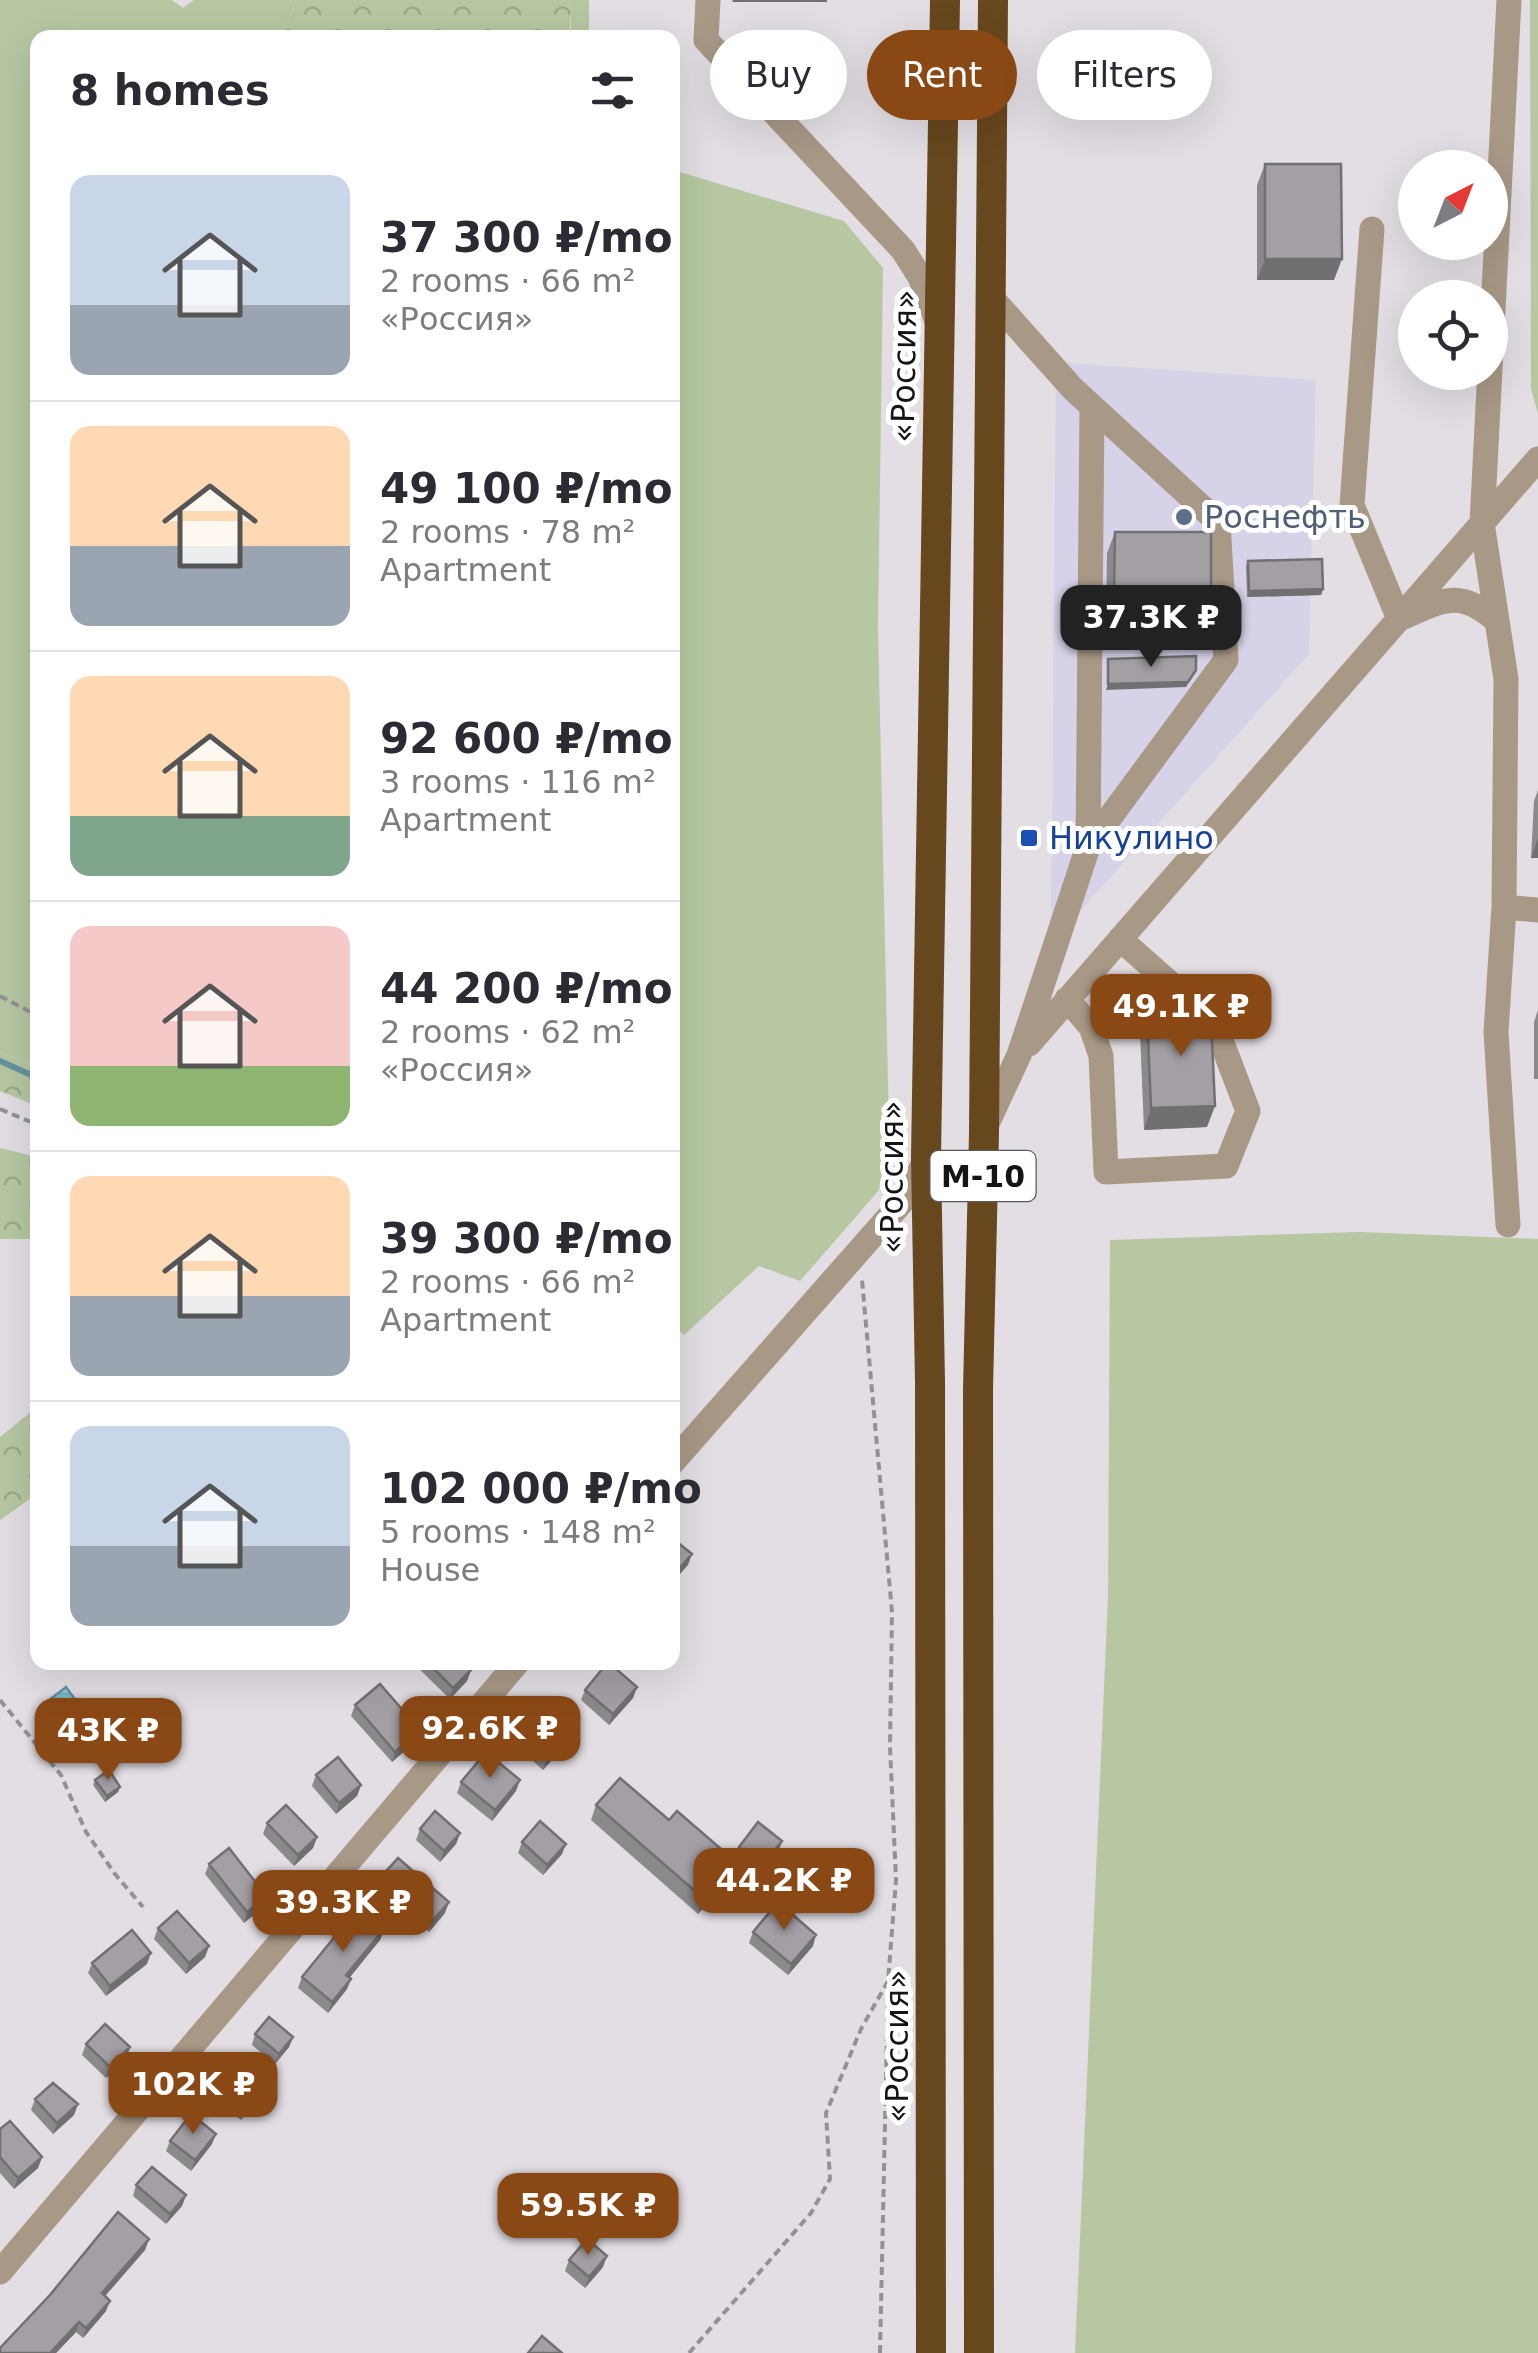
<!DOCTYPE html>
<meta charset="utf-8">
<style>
:root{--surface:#fff;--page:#f2f2f3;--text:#2b2b33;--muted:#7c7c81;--line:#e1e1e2;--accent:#8a4815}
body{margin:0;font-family:"DejaVu Sans",sans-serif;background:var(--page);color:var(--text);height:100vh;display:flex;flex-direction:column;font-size:38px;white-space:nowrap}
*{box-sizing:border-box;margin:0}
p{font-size:32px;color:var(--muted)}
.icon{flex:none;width:55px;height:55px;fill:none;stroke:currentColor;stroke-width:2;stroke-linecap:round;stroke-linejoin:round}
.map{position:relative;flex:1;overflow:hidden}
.drawer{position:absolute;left:30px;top:30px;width:650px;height:1640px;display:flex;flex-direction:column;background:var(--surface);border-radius:20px;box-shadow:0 10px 40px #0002}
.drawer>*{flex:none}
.top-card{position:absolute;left:710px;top:30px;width:678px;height:90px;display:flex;gap:20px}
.needle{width:65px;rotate:42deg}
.controls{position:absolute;left:1398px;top:150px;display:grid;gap:20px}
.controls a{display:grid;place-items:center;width:110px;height:110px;border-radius:50%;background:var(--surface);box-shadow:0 10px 40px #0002;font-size:50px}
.price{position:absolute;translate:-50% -85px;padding:0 22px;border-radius:20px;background:var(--accent);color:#fff;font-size:32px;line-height:65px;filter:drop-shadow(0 2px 5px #0008)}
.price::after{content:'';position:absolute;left:50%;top:60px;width:30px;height:22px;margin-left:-15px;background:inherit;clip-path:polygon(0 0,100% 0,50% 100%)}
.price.active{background:#222;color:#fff}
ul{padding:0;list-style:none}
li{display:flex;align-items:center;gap:30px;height:250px;padding:0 40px}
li+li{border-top:2px solid var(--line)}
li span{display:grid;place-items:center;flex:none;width:280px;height:200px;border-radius:20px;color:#555}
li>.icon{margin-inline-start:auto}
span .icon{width:120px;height:120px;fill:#fffc;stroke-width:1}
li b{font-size:42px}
h2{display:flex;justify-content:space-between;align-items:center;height:120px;padding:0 40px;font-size:42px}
.chip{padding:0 35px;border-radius:45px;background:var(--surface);box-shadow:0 10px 40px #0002;font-size:35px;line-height:90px}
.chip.active{background:var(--accent);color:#fff}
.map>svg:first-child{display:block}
.commercial{fill:#d6d3e9}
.green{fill:#b6c7a2}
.forest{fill:url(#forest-crowns)}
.water{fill:url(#water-rules);stroke:#64959f;stroke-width:2.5}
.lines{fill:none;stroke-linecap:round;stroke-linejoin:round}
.stream{stroke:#64959f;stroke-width:6}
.path{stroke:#949196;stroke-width:4;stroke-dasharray:8 5;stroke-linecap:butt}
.minor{stroke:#a89886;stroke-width:25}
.highway{stroke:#67471d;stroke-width:30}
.wall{fill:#8c898d}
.shaded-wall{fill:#726f73}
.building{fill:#a39fa4;stroke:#726f73;stroke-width:2.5}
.service-dot{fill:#5c6f8a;stroke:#fff;stroke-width:4}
.transit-dot{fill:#1a4fb4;stroke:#fff;stroke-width:4}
.labels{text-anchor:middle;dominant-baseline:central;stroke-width:10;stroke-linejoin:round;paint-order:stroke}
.shield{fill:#fff;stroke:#5a5a5b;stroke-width:2.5}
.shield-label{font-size:30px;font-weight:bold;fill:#141315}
.street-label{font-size:32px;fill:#141315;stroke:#fff}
.service-label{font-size:32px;fill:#4e5e75;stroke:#fff;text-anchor:start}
.transit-label{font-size:32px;fill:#164399;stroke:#fff;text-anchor:start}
</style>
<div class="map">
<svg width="1538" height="2353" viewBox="0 0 1538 2353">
<defs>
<pattern id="forest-crowns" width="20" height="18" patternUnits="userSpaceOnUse" patternTransform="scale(2.5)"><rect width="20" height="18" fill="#b6c7a2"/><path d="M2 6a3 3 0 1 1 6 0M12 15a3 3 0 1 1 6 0" fill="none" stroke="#9caa8b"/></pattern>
<pattern id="water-rules" width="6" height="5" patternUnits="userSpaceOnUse" patternTransform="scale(2.5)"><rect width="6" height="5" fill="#87cdda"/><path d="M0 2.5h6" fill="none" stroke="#74afba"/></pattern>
</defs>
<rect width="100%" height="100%" fill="#e2dee4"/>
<!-- commercial -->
<path class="commercial" d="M1056 362 1316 380 1309 654 1051 944Z"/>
<!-- green -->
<path class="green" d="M0 0H172L183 8 194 0H296L285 30 288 37 38 38 37 1068 0 1052Z
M571 0H589V37L571 38Z
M1530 0H1538V414L1531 389Z
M673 170 844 221 883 268 878 627 889 1127 879 1190 800 1281 759 1266 684 1335 672 1325Z
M1359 1232 1538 1239V2353H1075L1108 1596 1110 1240Z"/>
<!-- forest -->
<path class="forest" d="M296 0H571L570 37H288L285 30Z
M0 1052 37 1068V1106L0 1091Z
M0 1148 37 1157V1239H0Z
M37 1407V1494L0 1520V1437Z"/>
<!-- water -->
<path class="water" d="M66 1687 96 1728 101 1743 77 1755 44 1704Z"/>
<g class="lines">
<!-- stream -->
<path class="stream" d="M0 1061 38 1078"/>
<!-- path -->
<path class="path" d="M0 996 38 1016
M0 1109 38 1125
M0 1700 61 1775 86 1832 115 1874 143 1907
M689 2353 811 2213 830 2179 826 2113 861 2029 888 1981 896 1880 890 1747 892 1612 862 1280
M880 2353 888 1986"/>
<!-- minor -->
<path class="minor" d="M708 0 706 40 903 250 920 277 938 324
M1509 0 1482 523 1506 679 1504 907 1538 910
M1372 229 1352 505 1399 619C1442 601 1458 587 1497 621
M1088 847 1092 407
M1504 907 1496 1032 1508 1225
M1067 999 1091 1027 1101 1056 1106 1172 1226 1166 1248 1111 1214 1022 1120 939
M1029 1044 1538 459
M987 1124 1019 1055 1088 847 1226 660 1218 522 1073 389 990 296
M672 1463 909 1194 925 1160
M0 2272 518 1662"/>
<!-- highway -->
<path class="highway" d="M931 2353 930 1383 926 1157 945 0
M979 2353 978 1390 984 1133 993 0"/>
</g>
<!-- wall -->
<path class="wall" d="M1265 164 1334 280H1257V185Z
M1115 532 1211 593 1203 614H1106L1107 553Z
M1248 561 1323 589 1321 595 1247 597 1246 566Z
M1538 790V858H1531L1534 801Z
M1538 1010V1079H1534V1022Z
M1147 1012 1207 1127 1144 1130 1140 1033Z
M414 1662H464L471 1670 467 1681 450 1699 414 1664Z
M637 1687 633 1698 609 1725 581 1700 585 1690Z
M355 1705 420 1730 416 1741 392 1762 351 1716Z
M510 1726 566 1744 543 1770 506 1737Z
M316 1775 361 1785 357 1796 336 1814 312 1786Z
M95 1780 120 1787 118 1792 105 1802 93 1785Z
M461 1782 516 1791 492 1821 457 1793Z
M596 1805 730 1876 698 1914 591 1820Z
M267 1823 317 1837 313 1848 294 1866 263 1834Z
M420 1829 460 1833 456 1844 440 1862 416 1840Z
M782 1841 778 1852 759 1876 735 1857 739 1847Z
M522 1842 562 1854 543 1875 518 1853Z
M209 1864 267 1897 263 1907 244 1923 205 1874Z
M381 1877 445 1913 429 1932 377 1888Z
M158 1928 209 1946 205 1957 186 1974 154 1939Z
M384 1929 380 1940 349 1977 351 1979 347 1989 328 2013 298 1988 302 1977Z
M753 1932 813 1946 788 1975 749 1943Z
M92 1963 147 1964 106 1996 88 1973Z
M255 2034 293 2037 289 2047 275 2064 252 2045Z
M86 2044 130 2047 126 2058 106 2078 82 2055Z
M213 2085 261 2090 257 2100 241 2120 209 2096Z
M35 2099 78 2104 74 2115 53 2134 31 2110Z
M0 2129 42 2157 38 2168 14 2189 0 2173Z
M170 2141 212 2144 191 2171 166 2151Z
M136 2185 186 2195 182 2206 166 2224 133 2196Z
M149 2239 145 2250 105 2296 106 2311 83 2338 76 2332 56 2353H0Z
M569 2260 603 2267 585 2288 565 2271Z"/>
<!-- shaded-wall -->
<path class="shaded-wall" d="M733 0H827V2H732Z
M1265 259H1342L1334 280H1257Z
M1323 589 1321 595 1247 597 1249 591Z
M1114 593H1211L1203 614H1106Z
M1196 670 1186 687 1106 690 1108 684Z
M1538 838V858H1531Z
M1215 1106 1207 1127 1144 1130 1151 1108Z
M692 1554 688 1565 672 1583V1577Z
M471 1670 467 1681 450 1699 453 1688Z
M637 1687 633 1698 609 1725 613 1714Z
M420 1730 416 1741 392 1762 395 1752Z
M569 1734 566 1744 543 1770 547 1759Z
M520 1780 516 1791 492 1821 495 1810Z
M361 1785 357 1796 336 1814 339 1803Z
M120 1787 118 1792 105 1802 107 1796Z
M460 1833 456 1844 440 1862 444 1851Z
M317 1837 313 1848 294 1866 298 1855Z
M782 1841 778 1852 759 1876 763 1866Z
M566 1844 562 1854 543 1875 547 1865Z
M736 1862 730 1876 698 1914 704 1899Z
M267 1897 263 1907 244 1923 247 1912Z
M449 1902 445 1913 429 1932 432 1921Z
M384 1929 380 1940 343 1986 346 1975Z
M816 1935 813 1946 788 1975 791 1964Z
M209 1946 205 1957 186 1974 189 1963Z
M151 1953 147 1964 106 1996 110 1986Z
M351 1979 347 1989 328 2013 332 2002Z
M293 2037 289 2047 275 2064 279 2054Z
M130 2047 126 2058 106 2078 110 2067Z
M261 2090 257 2100 241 2120 245 2110Z
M78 2104 74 2115 53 2134 57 2123Z
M216 2134 212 2144 191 2171 195 2160Z
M42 2157 38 2168 14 2189 18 2178Z
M186 2195 182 2206 166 2224 170 2214Z
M149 2239 145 2250 98 2304 102 2293Z
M607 2256 603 2267 585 2288 589 2277Z
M110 2301 106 2311 83 2338 86 2328Z
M79 2322 76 2332 56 2353H50Z"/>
<!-- building -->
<path class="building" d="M1265 164H1341L1342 259H1265Z
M1115 532H1211V593H1114Z
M1322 559 1323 589 1249 591 1248 561Z
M1196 656V670L1188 682 1108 684V659Z
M1208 1010 1211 1019 1215 1106 1151 1108 1147 1012Z
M672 1538 692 1554 672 1577Z
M427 1662H464L471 1670 453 1688Z
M608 1662 637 1687 613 1714 585 1690Z
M380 1684 420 1730 395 1752 355 1705Z
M532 1701 569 1734 547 1759 510 1726Z
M486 1752 520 1780 495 1810 461 1782Z
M338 1757 361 1785 339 1803 316 1775Z
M109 1770 120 1787 107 1796 95 1780Z
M620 1778 669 1820 677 1811 736 1862 704 1899 596 1805Z
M286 1805 317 1837 298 1855 267 1823Z
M435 1811 460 1833 444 1851 420 1829Z
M540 1821 566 1844 547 1865 522 1842Z
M758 1822 782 1841 763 1866 739 1847Z
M229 1848 267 1897 247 1912 209 1864Z
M398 1858 449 1902 432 1921 381 1877Z
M778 1902 816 1935 791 1964 753 1932Z
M358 1908 384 1929 346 1975 351 1979 332 2002 302 1977Z
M177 1911 209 1946 189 1963 158 1928Z
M132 1930 151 1953 110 1986 92 1963Z
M269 2017 293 2037 279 2054 255 2034Z
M105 2024 130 2047 110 2067 86 2044Z
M229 2065 261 2090 245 2110 213 2085Z
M53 2083 78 2104 57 2123 35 2099Z
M191 2114 216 2134 195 2160 170 2141Z
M10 2121 42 2157 18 2178 0 2157V2129Z
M152 2167 186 2195 170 2214 136 2185Z
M118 2212 149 2239 102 2293 110 2301 86 2328 79 2322 50 2353H0V2348L50 2295Z
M587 2239 607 2256 589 2277 569 2260Z
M542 2336 562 2353H528Z"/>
<!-- markers -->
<circle class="service-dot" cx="1184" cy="517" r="10"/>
<rect class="transit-dot" x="1019" y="828" width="20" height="20" rx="5"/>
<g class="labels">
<!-- shield labels -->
<rect class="shield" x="930.5" y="1151" width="105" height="50" rx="8"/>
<g class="shield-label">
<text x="983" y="1176">М-10</text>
</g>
<!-- street labels -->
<g class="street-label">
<text transform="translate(904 366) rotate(-89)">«Россия»</text>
<text transform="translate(892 1177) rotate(-90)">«Россия»</text>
<text transform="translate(897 2046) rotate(-90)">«Россия»</text>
</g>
<!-- service labels -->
<g class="service-label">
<text x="1204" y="517">Роснефть</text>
</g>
<!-- transit labels -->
<g class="transit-label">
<text x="1049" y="838">Никулино</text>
</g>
</g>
</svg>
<div class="controls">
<a><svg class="needle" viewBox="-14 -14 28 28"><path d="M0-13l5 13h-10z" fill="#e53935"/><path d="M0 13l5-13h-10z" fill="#7c7c81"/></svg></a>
<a><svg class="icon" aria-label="locate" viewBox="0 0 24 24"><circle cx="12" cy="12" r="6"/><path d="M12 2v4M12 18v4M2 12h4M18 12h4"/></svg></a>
</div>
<b class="price active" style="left:1151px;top:670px">37.3K ₽</b>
<b class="price" style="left:1181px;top:1059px">49.1K ₽</b>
<b class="price" style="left:490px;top:1781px">92.6K ₽</b>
<b class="price" style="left:108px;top:1783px">43K ₽</b>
<b class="price" style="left:784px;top:1933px">44.2K ₽</b>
<b class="price" style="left:343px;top:1955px">39.3K ₽</b>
<b class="price" style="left:193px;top:2137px">102K ₽</b>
<b class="price" style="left:588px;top:2258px">59.5K ₽</b>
<div class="top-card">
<a class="chip">Buy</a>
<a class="chip active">Rent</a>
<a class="chip">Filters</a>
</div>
<section class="drawer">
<h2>8 homes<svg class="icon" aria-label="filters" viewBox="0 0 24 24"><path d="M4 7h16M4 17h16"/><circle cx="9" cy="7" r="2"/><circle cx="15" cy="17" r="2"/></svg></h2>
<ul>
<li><span style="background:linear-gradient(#c9d6e8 65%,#9aa5b1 0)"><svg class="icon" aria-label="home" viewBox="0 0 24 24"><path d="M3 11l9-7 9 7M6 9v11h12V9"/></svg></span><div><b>37 300 ₽/mo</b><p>2 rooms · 66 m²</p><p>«Россия»</p></div></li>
<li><span style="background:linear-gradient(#ffd9b3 60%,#9aa5b1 0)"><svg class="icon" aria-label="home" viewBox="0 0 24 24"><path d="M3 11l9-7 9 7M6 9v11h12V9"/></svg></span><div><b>49 100 ₽/mo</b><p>2 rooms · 78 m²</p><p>Apartment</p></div></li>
<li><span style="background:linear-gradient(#ffd9b3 70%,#7fa58c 0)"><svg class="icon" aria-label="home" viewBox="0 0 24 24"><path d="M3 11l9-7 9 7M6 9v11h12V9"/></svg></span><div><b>92 600 ₽/mo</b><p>3 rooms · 116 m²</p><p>Apartment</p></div></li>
<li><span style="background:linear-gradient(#f6c9c9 70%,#8fb573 0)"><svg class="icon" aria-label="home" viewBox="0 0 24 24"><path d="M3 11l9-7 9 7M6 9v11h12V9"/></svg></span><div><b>44 200 ₽/mo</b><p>2 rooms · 62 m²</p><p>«Россия»</p></div></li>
<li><span style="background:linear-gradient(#ffd9b3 60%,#9aa5b1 0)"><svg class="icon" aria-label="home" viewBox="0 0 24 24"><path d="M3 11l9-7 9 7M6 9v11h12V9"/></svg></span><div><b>39 300 ₽/mo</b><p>2 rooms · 66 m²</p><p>Apartment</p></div></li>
<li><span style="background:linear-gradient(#c9d6e8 60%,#9aa5b1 0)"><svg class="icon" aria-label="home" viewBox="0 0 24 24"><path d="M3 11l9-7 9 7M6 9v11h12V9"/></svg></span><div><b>102 000 ₽/mo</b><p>5 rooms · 148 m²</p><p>House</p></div></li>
</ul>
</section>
</div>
